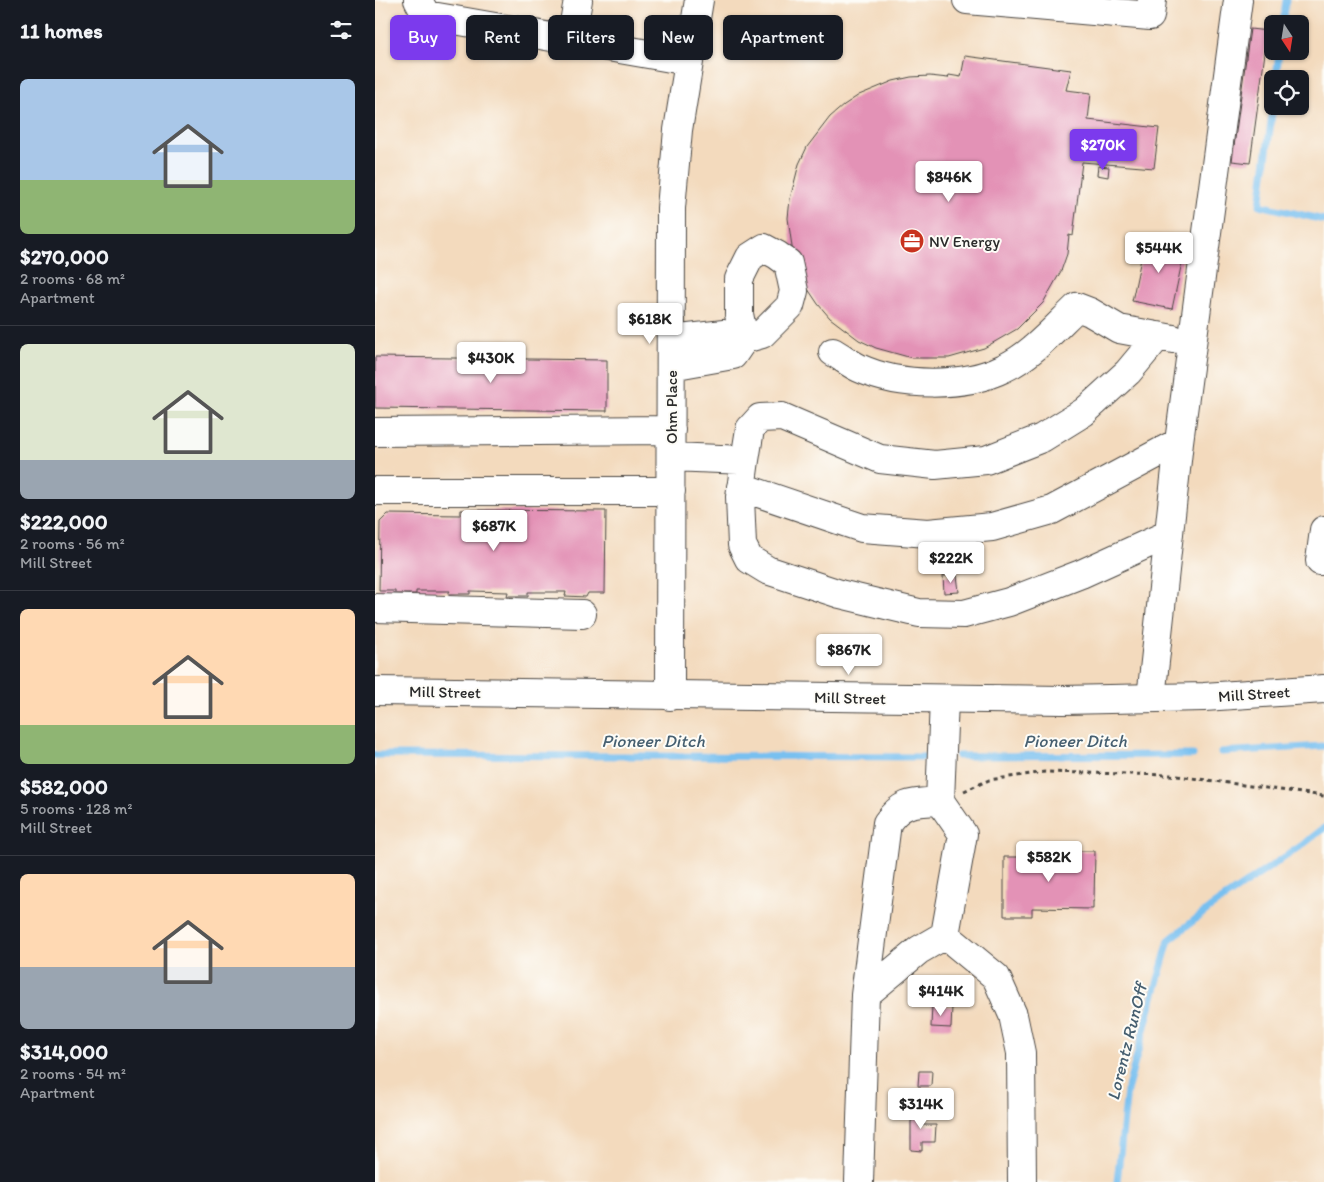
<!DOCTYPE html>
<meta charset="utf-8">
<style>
:root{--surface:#171b24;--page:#242831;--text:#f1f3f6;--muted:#9ea1a6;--line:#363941;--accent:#7c3aed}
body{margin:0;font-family:Itim,sans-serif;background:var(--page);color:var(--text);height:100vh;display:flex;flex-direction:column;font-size:19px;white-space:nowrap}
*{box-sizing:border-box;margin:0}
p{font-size:16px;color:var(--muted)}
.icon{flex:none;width:28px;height:28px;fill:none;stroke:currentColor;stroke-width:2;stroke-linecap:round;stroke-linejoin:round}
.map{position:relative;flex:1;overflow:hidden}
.panel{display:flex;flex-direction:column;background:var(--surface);width:375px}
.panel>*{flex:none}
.banner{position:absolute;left:15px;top:15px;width:475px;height:45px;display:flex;gap:10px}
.needle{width:32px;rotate:168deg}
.tools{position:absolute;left:889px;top:15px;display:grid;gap:10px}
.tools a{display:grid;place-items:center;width:45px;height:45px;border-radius:8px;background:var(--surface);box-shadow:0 1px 4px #0004;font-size:25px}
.price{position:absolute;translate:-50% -42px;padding:0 11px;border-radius:5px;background:#fff;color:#222;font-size:16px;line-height:32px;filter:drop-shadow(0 1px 2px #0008)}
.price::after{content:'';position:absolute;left:50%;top:30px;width:15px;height:11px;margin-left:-8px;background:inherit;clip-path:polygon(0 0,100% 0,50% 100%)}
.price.current{background:var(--accent);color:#fff}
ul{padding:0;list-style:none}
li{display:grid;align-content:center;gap:10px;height:265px;padding:0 20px}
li+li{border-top:1px solid var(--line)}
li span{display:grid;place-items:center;height:155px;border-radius:8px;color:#555}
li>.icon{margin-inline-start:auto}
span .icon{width:90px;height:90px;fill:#fffc;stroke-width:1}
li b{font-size:21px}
h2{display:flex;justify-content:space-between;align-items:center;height:60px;padding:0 20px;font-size:21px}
.tag{padding:0 18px;border-radius:8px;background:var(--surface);box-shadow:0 1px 4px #0004;font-size:18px;line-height:45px}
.tag.current{background:var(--accent);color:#fff}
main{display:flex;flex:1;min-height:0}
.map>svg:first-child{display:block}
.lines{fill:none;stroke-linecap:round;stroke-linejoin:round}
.stream{stroke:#78c0f0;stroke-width:7}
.building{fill:#e392b6}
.minor-casing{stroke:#494541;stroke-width:30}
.major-casing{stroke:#494541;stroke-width:30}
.path{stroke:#494541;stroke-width:3;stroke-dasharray:4 4;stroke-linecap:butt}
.minor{stroke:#fff;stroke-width:28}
.major{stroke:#fff;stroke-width:28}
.labels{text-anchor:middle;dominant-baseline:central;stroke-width:4;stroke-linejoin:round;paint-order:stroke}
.poi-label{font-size:16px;fill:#2b2b2b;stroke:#fdfcf7;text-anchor:start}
.street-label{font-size:16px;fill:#2b2b2b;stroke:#fdfcf7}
.water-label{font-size:18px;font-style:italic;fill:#465f70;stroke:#fdfcf7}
</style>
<main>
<section class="panel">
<h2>11 homes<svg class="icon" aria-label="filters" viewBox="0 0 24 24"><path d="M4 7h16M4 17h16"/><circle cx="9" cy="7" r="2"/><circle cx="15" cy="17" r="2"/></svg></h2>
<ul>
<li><span style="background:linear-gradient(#a9c7e8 65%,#8fb573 0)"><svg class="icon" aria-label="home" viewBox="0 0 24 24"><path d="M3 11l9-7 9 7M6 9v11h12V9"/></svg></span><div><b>$270,000</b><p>2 rooms · 68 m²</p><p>Apartment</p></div></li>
<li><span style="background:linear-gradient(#dfe7d0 75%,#9aa5b1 0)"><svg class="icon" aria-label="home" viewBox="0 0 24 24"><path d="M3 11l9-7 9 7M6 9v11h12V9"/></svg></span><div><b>$222,000</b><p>2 rooms · 56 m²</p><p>Mill Street</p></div></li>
<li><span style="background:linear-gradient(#ffd9b3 75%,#8fb573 0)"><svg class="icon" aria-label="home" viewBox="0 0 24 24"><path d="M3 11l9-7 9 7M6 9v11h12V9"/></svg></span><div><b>$582,000</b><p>5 rooms · 128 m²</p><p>Mill Street</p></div></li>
<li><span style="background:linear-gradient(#ffd9b3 60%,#9aa5b1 0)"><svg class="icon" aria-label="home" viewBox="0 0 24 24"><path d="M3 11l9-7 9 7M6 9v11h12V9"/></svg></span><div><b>$314,000</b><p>2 rooms · 54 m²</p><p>Apartment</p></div></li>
</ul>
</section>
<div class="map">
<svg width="949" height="1182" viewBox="0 0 949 1182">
<rect width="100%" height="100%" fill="#fdfcf7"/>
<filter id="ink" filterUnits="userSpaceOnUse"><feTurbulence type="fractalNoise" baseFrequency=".02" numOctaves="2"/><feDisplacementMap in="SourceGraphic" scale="10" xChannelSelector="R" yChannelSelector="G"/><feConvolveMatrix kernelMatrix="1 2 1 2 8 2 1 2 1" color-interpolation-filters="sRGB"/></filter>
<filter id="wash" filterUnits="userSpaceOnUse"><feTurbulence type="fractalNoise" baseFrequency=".0096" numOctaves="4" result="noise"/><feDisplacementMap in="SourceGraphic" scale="20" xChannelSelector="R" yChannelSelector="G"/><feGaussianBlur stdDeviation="1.12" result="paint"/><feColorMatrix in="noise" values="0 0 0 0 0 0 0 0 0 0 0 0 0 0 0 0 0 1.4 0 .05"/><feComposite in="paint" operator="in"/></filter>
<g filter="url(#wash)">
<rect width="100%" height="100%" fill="#f3dabd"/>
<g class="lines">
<!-- stream -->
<path class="stream" d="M908 24 911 0
M901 79 904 51
M898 106 885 205 949 220
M846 752 949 746
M0 755 555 757
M583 756 818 755
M742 1182 752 1091 794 940 836 907 926 846 949 828"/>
</g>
<g id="blocks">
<!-- building -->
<path class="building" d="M875 29 893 31 875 163 857 161Z
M590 56 696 70 691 90 716 93 713 120 784 128 779 168 707 162 698 236 694 235 692 254 686 271 668 303 642 329 609 348 574 358H537L501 348 484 340 455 318 443 304 433 289 418 254 413 218 415 199 424 164 432 147 455 117 469 105 484 95 518 81 536 77 555 76 573 78 574 75 586 77Z
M723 166 734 167 733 177 722 175Z
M770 240 810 248 797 309 757 301Z
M0 357 232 360V411L0 408Z
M86 510 231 511 230 593H213L211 597 190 596 191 592H153V596H132L133 592 95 591V594H73L75 591H41V594H20V591H4L5 522 13 514 86 515Z
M582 575 584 592 569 593 568 576Z
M685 851H720L719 901H718V909L657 908V916H629V857H684Z
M557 1005 577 1007 576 1028 556 1027Z
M544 1071H557L556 1086H543Z
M539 1107 551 1108 550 1120H548L547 1125H561L560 1142H547V1151L536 1150V1121L538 1120Z"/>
</g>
</g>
<g filter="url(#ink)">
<use href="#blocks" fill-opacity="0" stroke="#494541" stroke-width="1"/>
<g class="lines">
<defs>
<path id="minor" d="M43 0 51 15 313 61
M592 0 775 16 777 0
M196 40 203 0
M389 248 402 255 413 263 419 291 415 306 387 334 369 339 364 314V279L375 257Z
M783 336 753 372 709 412 667 438 611 460 560 465 505 459 407 417 385 418 375 429 370 460 365 497 367 545 374 559 392 570 465 594 544 613 589 614 634 602 706 574 794 534
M458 352C467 357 475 364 484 368 525 387 589 388 629 368 657 355 680 328 702 307L715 312 744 329 798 339
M296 366 358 355 369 339 349 334 296 340
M0 432 296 430
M296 457 370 460
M366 487 487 528 553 533 617 527 677 510 804 442
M0 491H296
M949 530 945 561H949
M0 608 207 614
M295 696 296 208 303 130 324 0
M776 698 804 442 863 0
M569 699 565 801 588 834 570 935
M570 935 621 977 638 1015 646 1053 647 1182
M490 995 544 950 570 935
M484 1182 490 995 512 823C528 800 540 803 565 801"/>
<path id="major" d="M0 691 688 700 829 697 949 689"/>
</defs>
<!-- minor casing -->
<use href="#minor" class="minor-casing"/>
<!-- major casing -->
<use href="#major" class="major-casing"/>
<!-- path -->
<path class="path" d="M589 791 614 780 670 772 795 775 949 796"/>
<!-- minor -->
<use href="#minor" class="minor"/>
<!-- major -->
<use href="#major" class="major"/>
</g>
</g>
<!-- icons -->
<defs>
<symbol id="office-disc" viewBox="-11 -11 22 22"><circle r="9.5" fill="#c8321e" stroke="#fdfcf7"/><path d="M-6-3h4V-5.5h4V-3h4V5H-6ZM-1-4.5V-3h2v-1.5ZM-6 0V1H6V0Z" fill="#fff"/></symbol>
</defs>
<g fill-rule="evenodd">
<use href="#office-disc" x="523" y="227" width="28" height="28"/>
</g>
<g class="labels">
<!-- poi labels -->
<g class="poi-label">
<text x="554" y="241">NV Energy</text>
</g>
<!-- street labels -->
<g class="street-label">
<text transform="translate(296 407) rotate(-90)">Ohm Place</text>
<text transform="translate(70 692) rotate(1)">Mill Street</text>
<text transform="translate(879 694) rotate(-4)">Mill Street</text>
<text transform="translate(475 698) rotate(1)">Mill Street</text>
</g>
<!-- water labels -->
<g class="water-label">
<text x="278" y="741">Pioneer Ditch</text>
<text x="700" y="741">Pioneer Ditch</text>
<text transform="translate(752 1042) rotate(-76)">Lorentz RunOff</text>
</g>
</g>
</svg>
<div class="tools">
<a><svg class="needle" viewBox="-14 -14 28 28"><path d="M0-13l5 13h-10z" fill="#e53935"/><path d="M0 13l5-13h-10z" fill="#9ea1a6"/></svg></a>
<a><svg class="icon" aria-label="locate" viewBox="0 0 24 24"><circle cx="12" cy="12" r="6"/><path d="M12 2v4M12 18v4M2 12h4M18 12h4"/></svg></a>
</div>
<b class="price current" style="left:728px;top:171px">$270K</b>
<b class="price" style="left:574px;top:203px">$846K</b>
<b class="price" style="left:784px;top:274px">$544K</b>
<b class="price" style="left:275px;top:345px">$618K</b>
<b class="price" style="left:116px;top:384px">$430K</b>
<b class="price" style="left:119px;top:552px">$687K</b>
<b class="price" style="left:576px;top:584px">$222K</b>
<b class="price" style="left:474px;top:676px">$867K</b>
<b class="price" style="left:674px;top:883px">$582K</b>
<b class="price" style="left:566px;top:1017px">$414K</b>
<b class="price" style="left:546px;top:1130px">$314K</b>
<div class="banner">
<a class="tag current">Buy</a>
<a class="tag">Rent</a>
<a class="tag">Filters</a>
<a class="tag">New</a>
<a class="tag">Apartment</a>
</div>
</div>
</main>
